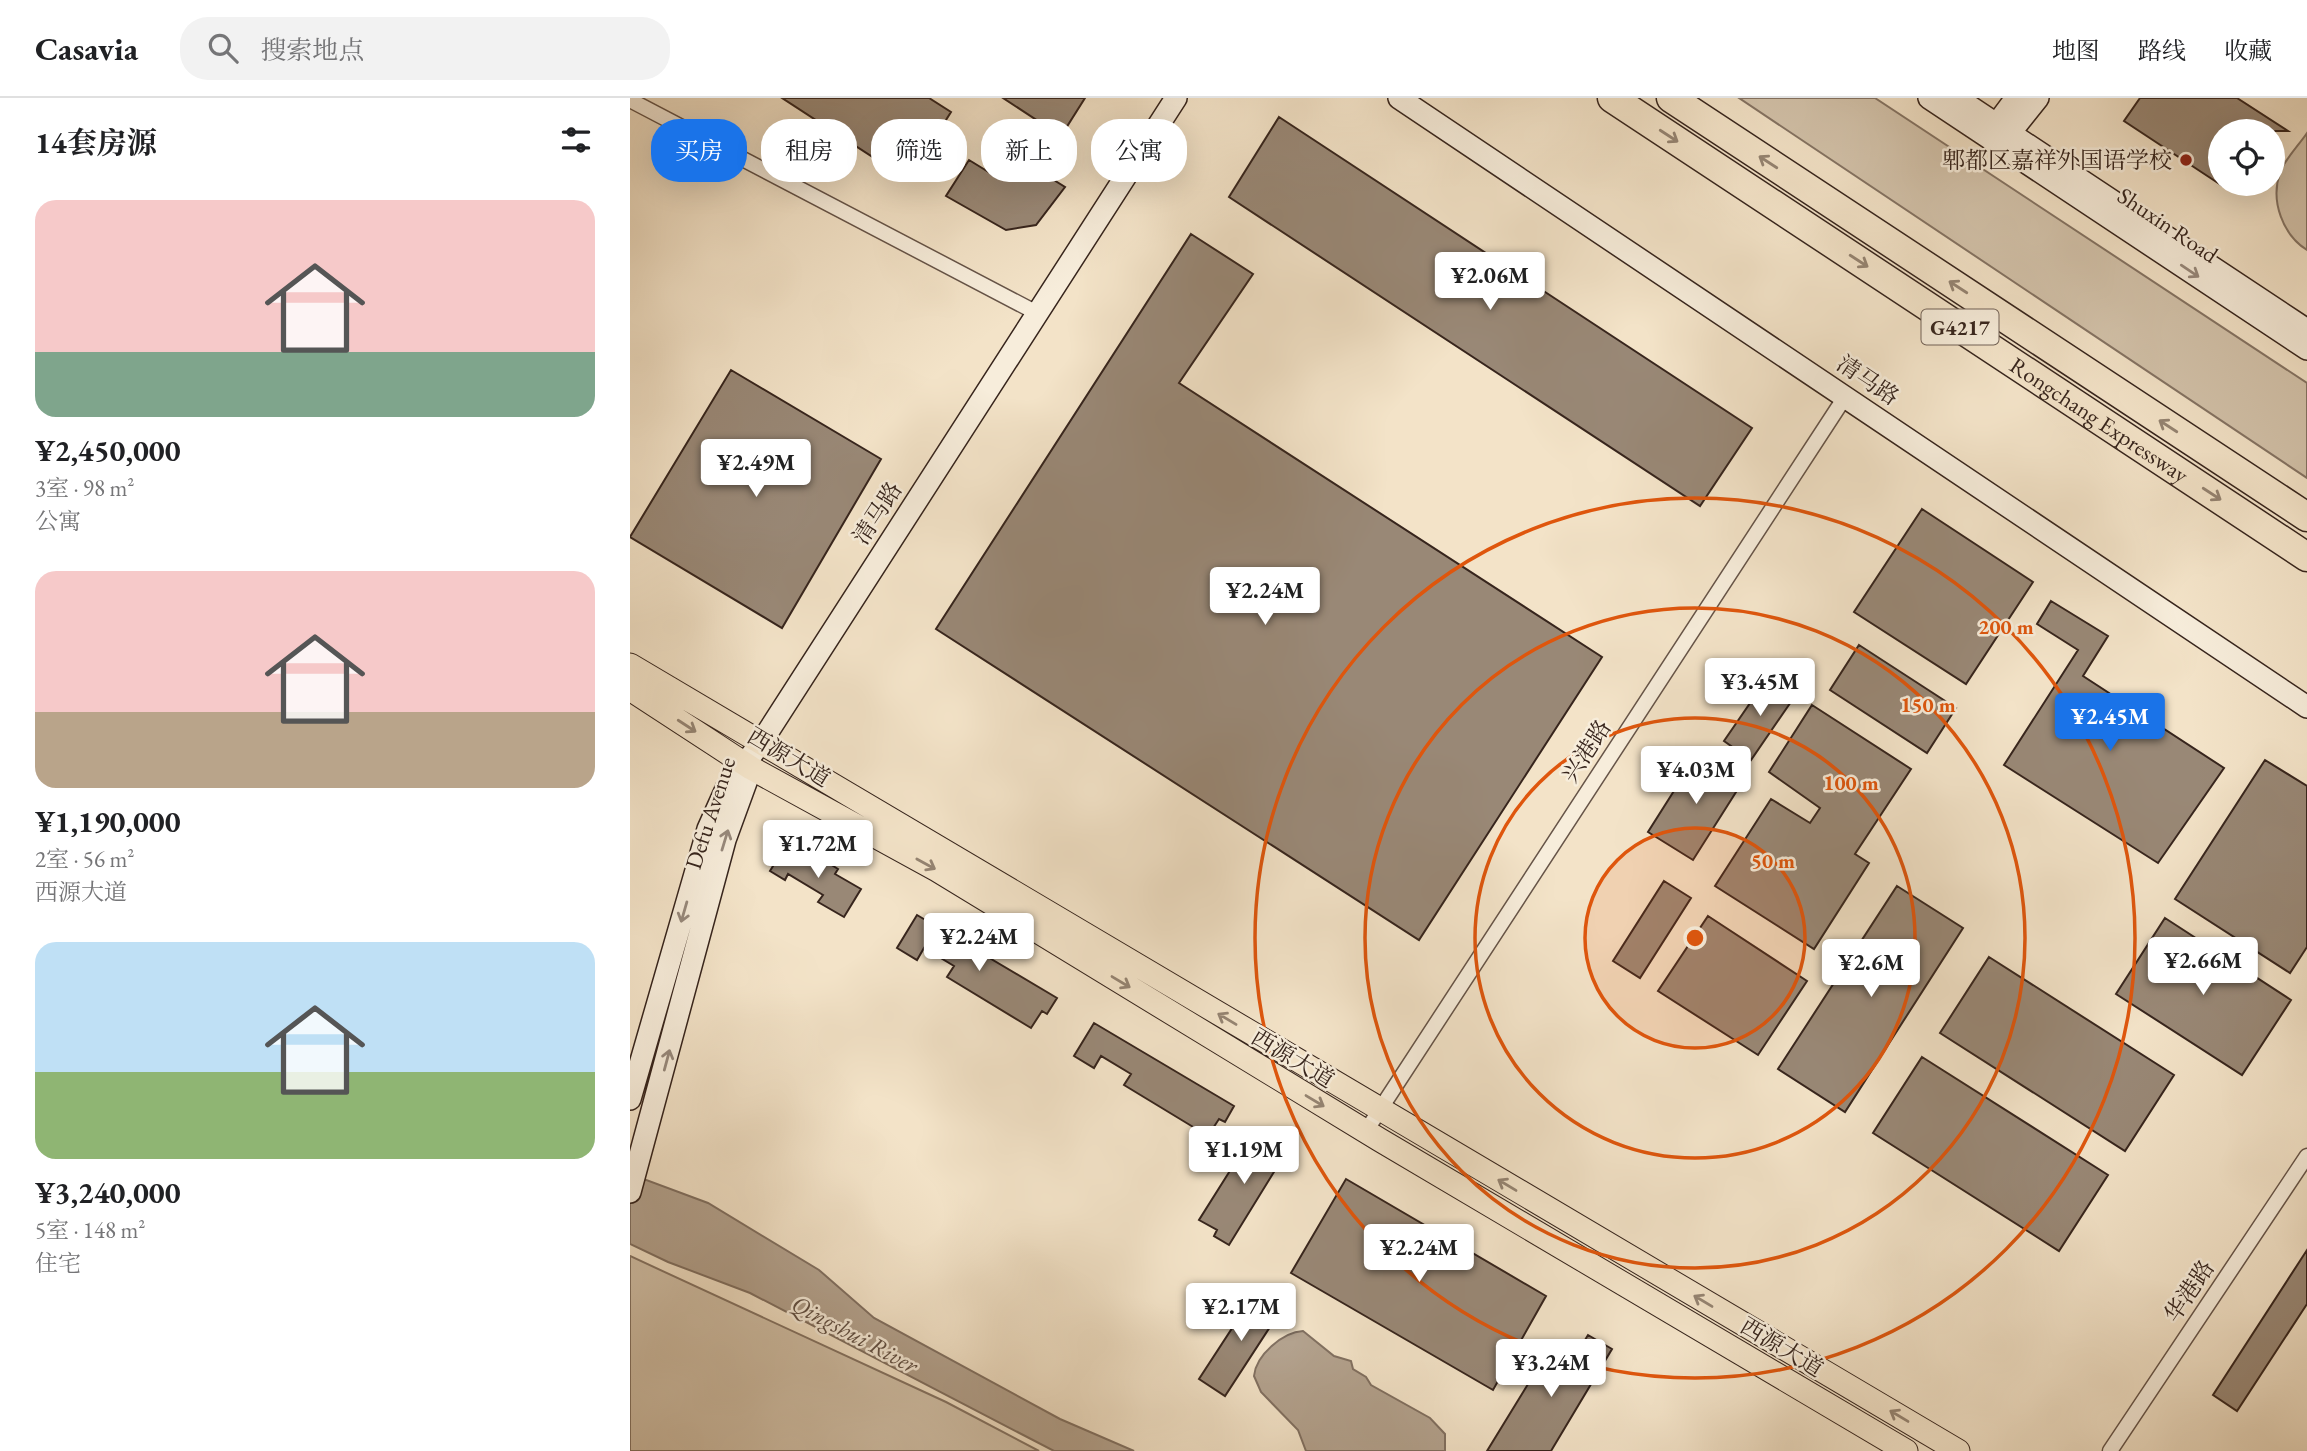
<!DOCTYPE html>
<html lang="zh">
<meta charset="utf-8">
<style>
:root{--surface:#fff;--page:#f2f2f2;--text:#202124;--muted:#757577;--line:#e0e0e0;--accent:#1a73e8}
body{margin:0;font-family:"EB Garamond","Noto Serif SC",serif;background:var(--page);color:var(--text);height:100vh;display:flex;flex-direction:column;font-size:26px;white-space:nowrap}
*{box-sizing:border-box;margin:0}
p{font-size:23px;color:var(--muted)}
.icon{flex:none;width:38px;height:38px;fill:none;stroke:currentColor;stroke-width:2;stroke-linecap:round;stroke-linejoin:round}
.map{position:relative;flex:1;overflow:hidden}
.details{display:flex;flex-direction:column;background:var(--surface);width:630px}
.details>*{flex:none}
.guide{position:absolute;left:21px;top:21px;width:665px;height:63px;display:flex;gap:14px}
.tools{position:absolute;left:1578px;top:21px;display:grid;gap:14px}
.tools a{display:grid;place-items:center;width:77px;height:77px;border-radius:50%;background:var(--surface);box-shadow:0 7px 28px #0002;font-size:35px}
.price{position:absolute;translate:-50% -60px;padding:0 16px;border-radius:7px;background:#fff;color:#222;font-size:23px;line-height:46px;filter:drop-shadow(0 2px 4px #0008)}
.price::after{content:'';position:absolute;left:50%;top:42px;width:21px;height:16px;margin-left:-10px;background:inherit;clip-path:polygon(0 0,100% 0,50% 100%)}
.price.selected{background:var(--accent);color:#fff}
ul{padding:0;list-style:none}
li{display:grid;align-content:center;gap:14px;height:371px;padding:0 35px}
li span{display:grid;place-items:center;height:217px;border-radius:21px;color:#555}
li>.icon{margin-inline-start:auto}
span .icon{width:126px;height:126px;fill:#fffc;stroke-width:1}
li b{font-size:30px}
h2{display:flex;justify-content:space-between;align-items:center;height:84px;padding:0 35px;font-size:30px}
.pill{padding:0 24px;border-radius:28px;background:var(--surface);box-shadow:0 7px 28px #0002;font-size:24px;line-height:63px}
.pill.selected{background:var(--accent);color:#fff}
header{display:flex;align-items:center;gap:42px;box-sizing:border-box;height:98px;padding:0 35px;background:var(--surface);border-bottom:2px solid var(--line)}
header strong{font-size:33px}
nav{display:flex;gap:38px;margin-inline-start:auto;font-size:24px}
.search{width:490px;height:63px;background:var(--page);display:flex;align-items:center;gap:18px;box-sizing:border-box;padding:0 24px;border-radius:28px;color:var(--muted);font-size:26px}
main{display:flex;flex:1;min-height:0}
.map>svg:first-child{display:block}
.green{fill:#d3c3ab;stroke:#857464;stroke-width:2}
.water{fill:#b3a28e;stroke:#817061;stroke-width:2}
.building{fill:#998876;stroke:#37251d;stroke-width:2}
.lines{fill:none;stroke-linecap:round;stroke-linejoin:round}
.street-casing{stroke:#665448;stroke-width:17}
.secondary-casing{stroke:#37251d;stroke-width:24}
.primary-casing{stroke:#37251d;stroke-width:25}
.highway-casing{stroke:#37251d;stroke-width:31}
.street{stroke:#f7eddb;stroke-width:14}
.secondary{stroke:#f7eddb;stroke-width:21}
.primary{stroke:#f3e3c8;stroke-width:23}
.highway{stroke:#f3e3c8;stroke-width:28}
.oneway{stroke:#958472}
.oneway2{stroke:#97897c}
.ring{fill:none;stroke:#df560d;stroke-width:3.5}
.poi-dot{fill:#8f2418;stroke:#f7eddb;stroke-width:2.5}
.labels{text-anchor:middle;dominant-baseline:central;stroke-width:5;stroke-linejoin:round;paint-order:stroke}
.shield{fill:#f7eddb;stroke:#716156;stroke-width:2}
.shield-label{font-size:21px;font-weight:bold;fill:#37251d}
.poi-label{font-size:23px;fill:#37251d;stroke:#f7eddb;text-anchor:end}
.street-label{font-size:23px;fill:#37251d;stroke:#f7eddb}
.water-label{font-size:24px;font-style:italic;fill:#625145;stroke:#f7eddb}
.centre{fill:#df560d;stroke:#f7eddb;stroke-width:3.5}
.ring-label{font-size:21px;text-anchor:middle;font-weight:bold;fill:#df560d;stroke:#f7eddb;stroke-width:5;stroke-linejoin:round;paint-order:stroke}
</style>
<header>
<strong>Casavia</strong>
<div class="search"><svg class="icon" aria-label="search" viewBox="0 0 24 24"><circle cx="10" cy="10" r="6"/><path d="M15 15l6 6"/></svg>搜索地点</div>
<nav><a>地图</a><a>路线</a><a>收藏</a></nav>
</header>
<main>
<section class="details">
<h2>14套房源<svg class="icon" aria-label="filters" viewBox="0 0 24 24"><path d="M4 7h16M4 17h16"/><circle cx="9" cy="7" r="2"/><circle cx="15" cy="17" r="2"/></svg></h2>
<ul>
<li><span style="background:linear-gradient(#f6c9c9 70%,#7fa58c 0)"><svg class="icon" aria-label="home" viewBox="0 0 24 24"><path d="M3 11l9-7 9 7M6 9v11h12V9"/></svg></span><div><b>¥2,450,000</b><p>3室 · 98 m²</p><p>公寓</p></div></li>
<li><span style="background:linear-gradient(#f6c9c9 65%,#b9a48a 0)"><svg class="icon" aria-label="home" viewBox="0 0 24 24"><path d="M3 11l9-7 9 7M6 9v11h12V9"/></svg></span><div><b>¥1,190,000</b><p>2室 · 56 m²</p><p>西源大道</p></div></li>
<li><span style="background:linear-gradient(#bfe0f5 60%,#8fb573 0)"><svg class="icon" aria-label="home" viewBox="0 0 24 24"><path d="M3 11l9-7 9 7M6 9v11h12V9"/></svg></span><div><b>¥3,240,000</b><p>5室 · 148 m²</p><p>住宅</p></div></li>
</ul>
</section>
<div class="map">
<svg width="1677" height="1353" viewBox="0 0 1677 1353">
<rect width="100%" height="100%" fill="#f3e3c8"/>
<filter id="stains"><feTurbulence type="fractalNoise" baseFrequency=".00286" numOctaves="4"/><feColorMatrix values="0 0 0 0 .2 0 0 0 0 .09 0 0 0 0 .02 0 0 0 .5 -.17"/></filter>
<radialGradient id="worn" r=".72"><stop offset=".6" stop-color="#630" stop-opacity="0"/><stop offset="1" stop-color="#630" stop-opacity=".3"/></radialGradient>
<!-- green -->
<path class="green" d="M1109 0H1245L1677 285V380Z
M1677 35V152C1653 137 1640 103 1650 75 1654 62 1669 47 1677 35Z
M0 1158 316 1304 409 1353H0Z"/>
<!-- water -->
<path class="water" d="M0 1076 78 1105 189 1172 244 1220 430 1321 504 1353H424L120 1195 38 1164 0 1146Z
M673 1233 704 1258 721 1263 723 1271 736 1279 741 1287 800 1320 815 1336V1353H676L668 1332 631 1294 624 1278C626 1257 653 1234 673 1233Z"/>
<!-- building -->
<path class="building" d="M152 0H299L321 14 278 82Z
M373 0H455L431 38Z
M1510 0H1607L1658 33H1591V87L1494 23Z
M649 19 1122 330 1070 408 599 99Z
M339 62 370 81 392 77 398 66 435 89 406 127 376 132 316 98Z
M561 136 623 176 549 285 972 559 789 842 306 531Z
M101 272 251 361 152 530 0 439Z
M1292 411 1403 484 1336 586 1224 514Z
M1421 503 1478 538 1453 578 1594 670 1528 765 1374 667 1448 552 1407 526Z
M1229 547 1326 610 1297 655 1200 592Z
M1138 579 1165 598 1121 662 1094 643Z
M1182 607 1281 671 1225 756 1239 765 1184 851 1085 788 1141 701 1180 725 1190 710 1139 674Z
M1068 655 1113 683 1063 762 1018 734Z
M1635 662 1677 688V849L1660 875 1545 801Z
M156 747 188 766 192 761 208 771 205 776 231 791 214 819 188 804 193 797 158 776 155 782 140 773Z
M1034 783 1061 800 1010 880 983 863Z
M1267 788 1333 830 1215 1014 1148 971Z
M287 817 427 900 417 916 412 913 401 930 317 879 324 868 294 850 287 862 267 850Z
M1078 818 1177 883 1128 957 1028 893Z
M1535 820 1661 902 1612 977 1486 896Z
M1359 859 1544 977 1495 1053 1310 935Z
M464 925 604 1008 595 1024 589 1021 578 1038 494 987 501 976 471 958 464 970 444 958Z
M1292 959 1478 1077 1429 1153 1243 1035Z
M625 1033 641 1042 644 1038 660 1048 599 1147 584 1138 587 1132 569 1122Z
M716 1081 916 1198 863 1292 661 1175Z
M1677 1152V1206L1607 1313 1583 1297Z
M627 1192 653 1209 595 1298 569 1281Z
M958 1237 982 1251 921 1353H857L922 1247 944 1260Z"/>
<g class="lines">
<defs>
<path id="street" d="M0 2 407 215
M736 1033 1215 299
M1480 1353 1677 1058"/>
<path id="secondary" d="M769 0 1677 609
M1299 0 1677 251
M1327 0 1677 232
M1360 35 1386 0
M1372 45 1408 0
M0 1001 78 731 96 691 132 643 546 0
M0 1094 95 742 122 668"/>
<path id="primary" d="M0 567 1328 1353
M0 591 121 670 307 772 750 1042 1276 1353"/>
<g id="highway">
<path id="s1" d="M982 0 1677 459"/>
<path d="M1041 0 1677 419"/>
</g>
</defs>
<!-- street casing -->
<use href="#street" class="street-casing"/>
<!-- secondary casing -->
<use href="#secondary" class="secondary-casing"/>
<!-- primary casing -->
<use href="#primary" class="primary-casing"/>
<!-- highway casing -->
<use href="#highway" class="highway-casing"/>
<!-- street -->
<use href="#street" class="street"/>
<!-- secondary -->
<use href="#secondary" class="secondary"/>
<!-- primary -->
<use href="#primary" class="primary"/>
<!-- highway -->
<use href="#highway" class="highway"/>
</g>
<!-- one-way arrows -->
<defs><path id="oneway-shaft" d="M-6 0H5M1.5-3L5.5 0L1.5 3" fill="none" stroke-width="1.6" stroke-linecap="round" stroke-linejoin="round" transform="scale(1.75)"/></defs>
<g class="oneway">
<use href="#oneway-shaft" transform="translate(1039 38) rotate(33)"/>
<use href="#oneway-shaft" transform="translate(1138 64) rotate(-147)"/>
<use href="#oneway-shaft" transform="translate(1229 163) rotate(33)"/>
<use href="#oneway-shaft" transform="translate(1328 189) rotate(-147)"/>
<use href="#oneway-shaft" transform="translate(1538 328) rotate(-147)"/>
<use href="#oneway-shaft" transform="translate(1582 396) rotate(33)"/>
<use href="#oneway-shaft" transform="translate(57 628) rotate(33)"/>
<use href="#oneway-shaft" transform="translate(296 766) rotate(29)"/>
<use href="#oneway-shaft" transform="translate(491 884) rotate(31)"/>
<use href="#oneway-shaft" transform="translate(597 921) rotate(-149)"/>
<use href="#oneway-shaft" transform="translate(685 1003) rotate(31)"/>
<use href="#oneway-shaft" transform="translate(877 1087) rotate(-149)"/>
<use href="#oneway-shaft" transform="translate(1073 1203) rotate(-149)"/>
<use href="#oneway-shaft" transform="translate(1269 1318) rotate(-149)"/>
</g>
<g class="oneway2">
<use href="#oneway-shaft" transform="translate(1560 173) rotate(34)"/>
<use href="#oneway-shaft" transform="translate(95 742) rotate(-73)"/>
<use href="#oneway-shaft" transform="translate(54 814) rotate(106)"/>
<use href="#oneway-shaft" transform="translate(37 962) rotate(-75)"/>
</g>
<!-- distance rings -->
<circle cx="1065" cy="840" r="110" fill="#df560d" fill-opacity=".12"/>
<g class="ring">
<circle cx="1065" cy="840" r="110"/>
<circle cx="1065" cy="840" r="220"/>
<circle cx="1065" cy="840" r="330"/>
<circle cx="1065" cy="840" r="440"/>
</g>
<!-- markers -->
<circle class="poi-dot" cx="1556" cy="62" r="7"/>
<g class="labels">
<!-- shield labels -->
<rect class="shield" x="1291.5" y="211.5" width="77" height="35" rx="5"/>
<g class="shield-label">
<text x="1330" y="229">G4217</text>
</g>
<!-- poi labels -->
<g class="poi-label">
<text x="1542" y="62">郫都区嘉祥外国语学校</text>
</g>
<!-- street labels -->
<g class="street-label">
<text transform="translate(1538 127) rotate(34)">Shuxin Road</text>
<text transform="translate(1238 282) rotate(34)">清马路</text>
<text stroke="none"><textPath href="#s1" startOffset="584">Rongchang Expressway</textPath></text>
<text transform="translate(247 415) rotate(-57)">清马路</text>
<text transform="translate(956 653) rotate(-57)">兴港路</text>
<text transform="translate(159 659) rotate(31)">西源大道</text>
<text transform="translate(80 715) rotate(-72)">Defu Avenue</text>
<text transform="translate(663 960) rotate(31)">西源大道</text>
<text transform="translate(1559 1193) rotate(-56)">华港路</text>
<text transform="translate(1152 1249) rotate(31)">西源大道</text>
</g>
<!-- water labels -->
<g class="water-label">
<text transform="translate(225 1236) rotate(28)">Qingshui River</text>
</g>
</g>
<circle cx="1065" cy="840" r="10" class="centre"/>
<g class="ring-label">
<text x="1376" y="536">200 m</text>
<text x="1298" y="614">150 m</text>
<text x="1221" y="692">100 m</text>
<text x="1143" y="770">50 m</text>
</g>
<rect width="100%" height="100%" filter="url(#stains)"/>
<rect width="100%" height="100%" fill="url(#worn)"/>
</svg>
<div class="tools">
<a><svg class="icon" aria-label="locate" viewBox="0 0 24 24"><circle cx="12" cy="12" r="6"/><path d="M12 2v4M12 18v4M2 12h4M18 12h4"/></svg></a>
</div>
<b class="price" style="left:860px;top:214px">¥2.06M</b>
<b class="price" style="left:126px;top:401px">¥2.49M</b>
<b class="price" style="left:635px;top:529px">¥2.24M</b>
<b class="price" style="left:1130px;top:620px">¥3.45M</b>
<b class="price selected" style="left:1480px;top:655px">¥2.45M</b>
<b class="price" style="left:1066px;top:708px">¥4.03M</b>
<b class="price" style="left:188px;top:782px">¥1.72M</b>
<b class="price" style="left:349px;top:875px">¥2.24M</b>
<b class="price" style="left:1573px;top:899px">¥2.66M</b>
<b class="price" style="left:1241px;top:901px">¥2.6M</b>
<b class="price" style="left:614px;top:1088px">¥1.19M</b>
<b class="price" style="left:789px;top:1186px">¥2.24M</b>
<b class="price" style="left:611px;top:1245px">¥2.17M</b>
<b class="price" style="left:921px;top:1301px">¥3.24M</b>
<div class="guide">
<a class="pill selected">买房</a>
<a class="pill">租房</a>
<a class="pill">筛选</a>
<a class="pill">新上</a>
<a class="pill">公寓</a>
</div>
</div>
</main>
